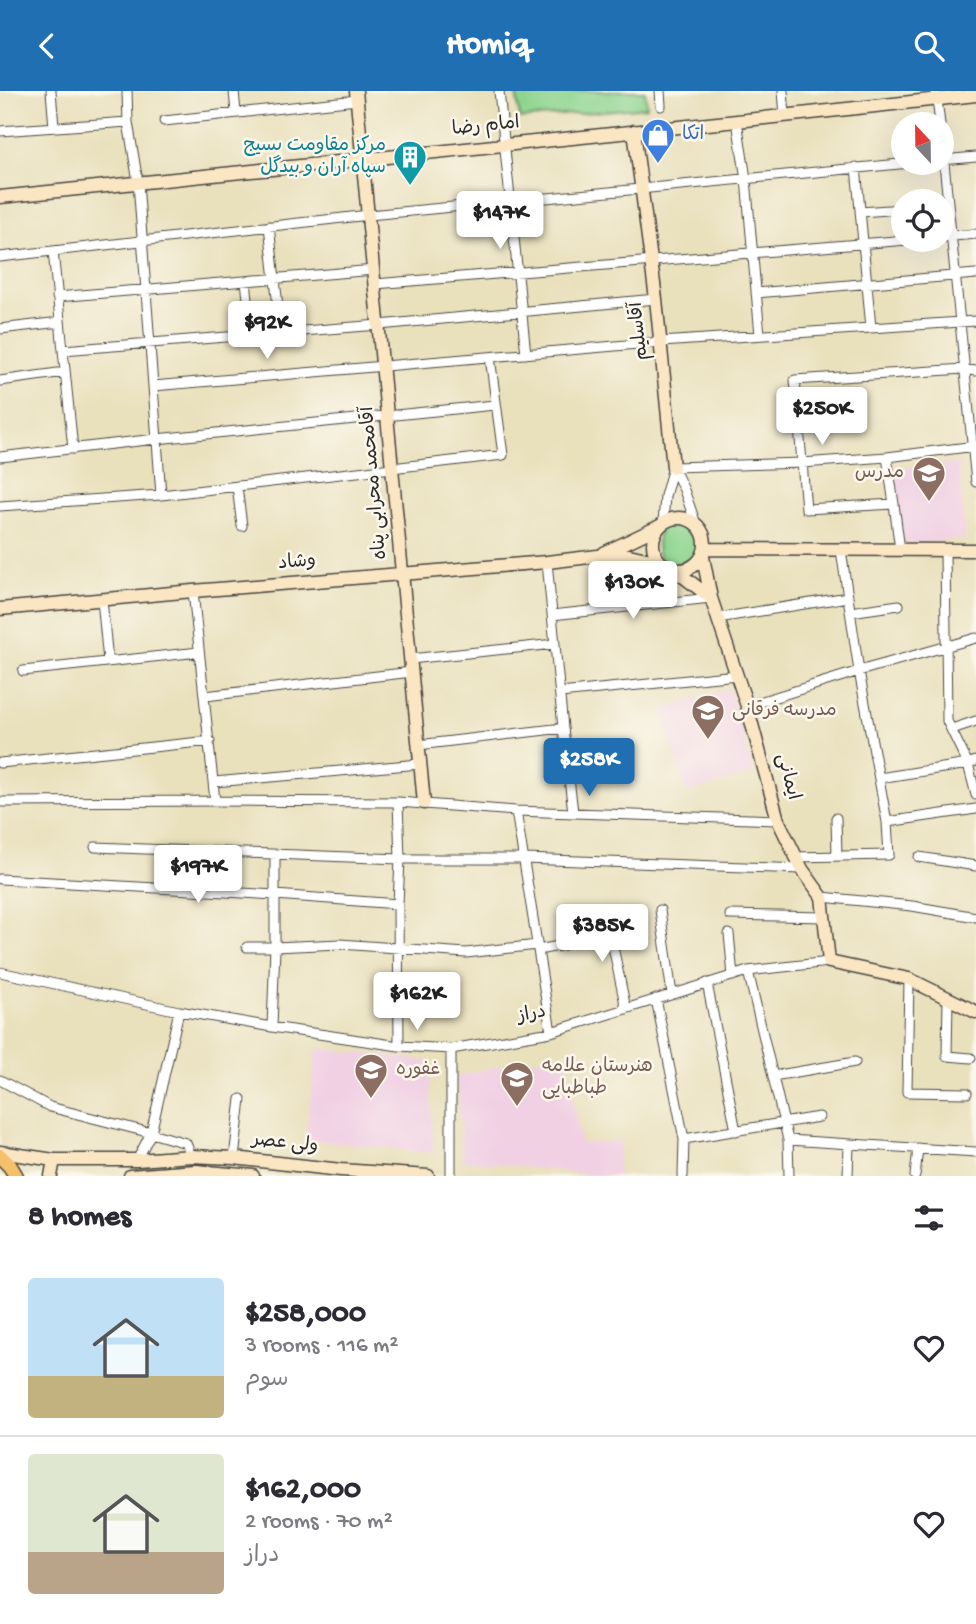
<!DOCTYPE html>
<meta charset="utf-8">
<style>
:root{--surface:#fff;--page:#f2f2f3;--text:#2b2b33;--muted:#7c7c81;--line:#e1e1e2;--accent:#1f6fb2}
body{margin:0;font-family:"Gochi Hand","Playpen Sans Arabic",sans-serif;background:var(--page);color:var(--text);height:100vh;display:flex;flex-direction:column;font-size:26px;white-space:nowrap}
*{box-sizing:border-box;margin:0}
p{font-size:23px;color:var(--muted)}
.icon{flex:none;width:38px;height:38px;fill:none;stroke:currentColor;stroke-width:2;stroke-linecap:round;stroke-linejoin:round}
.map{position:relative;height:1085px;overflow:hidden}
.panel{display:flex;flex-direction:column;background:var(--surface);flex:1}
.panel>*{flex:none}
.needle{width:46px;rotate:338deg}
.buttons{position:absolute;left:891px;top:21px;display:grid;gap:14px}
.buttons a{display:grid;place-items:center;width:63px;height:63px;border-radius:50%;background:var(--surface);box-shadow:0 7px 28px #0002;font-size:35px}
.price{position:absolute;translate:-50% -60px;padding:0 16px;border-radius:7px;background:#fff;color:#222;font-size:23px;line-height:46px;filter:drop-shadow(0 2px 4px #0008)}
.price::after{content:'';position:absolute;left:50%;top:42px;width:21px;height:16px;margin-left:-10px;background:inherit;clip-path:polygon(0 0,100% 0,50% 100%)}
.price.selected{background:var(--accent);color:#fff}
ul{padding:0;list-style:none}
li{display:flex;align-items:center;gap:21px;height:175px;padding:0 28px}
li+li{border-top:2px solid var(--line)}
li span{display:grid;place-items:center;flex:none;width:196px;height:140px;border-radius:7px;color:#555}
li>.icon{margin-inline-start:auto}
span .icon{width:84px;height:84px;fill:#fffc;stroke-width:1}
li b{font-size:30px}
h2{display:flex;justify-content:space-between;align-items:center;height:84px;padding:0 28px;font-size:30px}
header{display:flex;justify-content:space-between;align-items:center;height:91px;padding:0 28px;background:var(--accent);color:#fff;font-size:32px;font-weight:700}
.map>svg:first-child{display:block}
.built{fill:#f1d0e4}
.green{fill:#8dd48e;stroke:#5c805c;stroke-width:2}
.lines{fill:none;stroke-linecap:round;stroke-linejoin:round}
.street-casing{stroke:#484641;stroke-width:11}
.secondary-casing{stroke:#484641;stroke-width:15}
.primary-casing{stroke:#484641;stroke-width:17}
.street{stroke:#fff;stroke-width:9}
.secondary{stroke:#fbe6c4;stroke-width:12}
.primary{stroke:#f4c16b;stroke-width:14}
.labels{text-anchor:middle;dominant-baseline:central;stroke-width:5;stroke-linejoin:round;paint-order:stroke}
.street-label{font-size:19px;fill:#2b2b2b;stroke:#fbf7ec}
.shop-label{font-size:19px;fill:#366cbe;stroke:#fbf7ec;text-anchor:start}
.culture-label{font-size:19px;fill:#0d838f;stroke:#fbf7ec;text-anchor:end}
.education-label{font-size:19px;fill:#785e54;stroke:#fbf7ec;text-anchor:start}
</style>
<header><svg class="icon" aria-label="back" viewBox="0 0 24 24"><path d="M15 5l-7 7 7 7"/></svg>Homiq<svg class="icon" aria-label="search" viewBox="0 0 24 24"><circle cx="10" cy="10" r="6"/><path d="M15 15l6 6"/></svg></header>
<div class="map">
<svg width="976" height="1085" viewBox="0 0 976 1085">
<rect width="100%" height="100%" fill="#fbf7ec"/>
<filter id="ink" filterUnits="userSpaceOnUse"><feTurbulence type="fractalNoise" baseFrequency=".0143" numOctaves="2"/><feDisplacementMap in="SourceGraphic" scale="14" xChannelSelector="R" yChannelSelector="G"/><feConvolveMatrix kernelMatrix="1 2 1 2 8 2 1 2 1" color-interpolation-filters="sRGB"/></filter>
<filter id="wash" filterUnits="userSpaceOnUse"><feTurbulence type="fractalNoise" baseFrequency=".00686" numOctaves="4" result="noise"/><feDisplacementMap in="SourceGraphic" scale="28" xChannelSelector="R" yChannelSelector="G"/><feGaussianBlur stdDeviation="1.57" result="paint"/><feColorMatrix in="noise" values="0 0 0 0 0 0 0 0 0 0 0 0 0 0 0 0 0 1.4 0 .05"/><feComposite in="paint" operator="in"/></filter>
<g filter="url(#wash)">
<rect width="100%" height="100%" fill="#e9e0bc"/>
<!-- built -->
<path class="built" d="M959 372 965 448 900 453 894 377Z
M729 597 754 682 687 702 661 618Z
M317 957 429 970 434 1062 305 1048Z
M565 963 581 1053 620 1049 617 1085H603L463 1069 457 985 505 974Z"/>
<!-- green -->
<path class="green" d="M516 0H645L647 16 520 28Z
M676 431C686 431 695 433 700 442 719 476 657 493 657 454 657 447 660 439 663 433L669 434Z"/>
</g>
<g filter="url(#ink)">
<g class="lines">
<defs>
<path id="street" d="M51 0 54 36
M127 0 128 31 138 91 161 404
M234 0 236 22
M499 0 526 263
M660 0 661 15
M783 0 785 25
M936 0 940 33
M164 30 357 9
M737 30 746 88 760 244
M0 40 128 31
M942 52 976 391
M942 69 976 66
M856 76 871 237
M860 121 903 118
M269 135 281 242
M942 146 976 143
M53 160 73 358
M0 166 369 124 910 72
M246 190 252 244
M375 193 907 149
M756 202 976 183
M57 206 374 179
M0 238 60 231
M63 259 379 234 656 208
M0 290 65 281
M153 295 661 251 976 230
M0 366 156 348 495 314
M887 366 894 413
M673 376 802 372 887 366 976 355
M673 376 684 399 696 433
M237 395 242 435
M0 415 161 404 503 364 490 266
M663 433 665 405 673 376
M900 459 894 413 806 418 795 289 964 278 976 280
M945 459 947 630 968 673 976 704
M547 471 563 637 573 721
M193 500 215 710
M102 509 108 570
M850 521 899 514
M552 524 711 507
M718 527 848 506
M410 568 555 553
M23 580 199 561
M560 602 737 584
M205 605 412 581
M747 615 859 580 976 547
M952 638 976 630
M418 654 563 637
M0 672 210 650
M879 687 968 673 976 670
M214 691 420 673
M0 711 215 710 398 711 516 720 778 729
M398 711 400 768 398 813 399 955
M516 720 551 941
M836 727 837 765
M887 731 976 718
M95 756 400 768H524L802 778
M796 766 889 764 887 731 859 580 841 459
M919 766 976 775
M0 788 275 804 398 813
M822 806 912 815 976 826
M660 819 672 903
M606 822 626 918
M730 824 824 826
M729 843 733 885
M247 856H275L340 853 466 862 537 854
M538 859 564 854
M748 880 788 1049 789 1085
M0 881 179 920 272 936 399 955 451 958 551 941 748 880 829 871
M909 888 907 1001 967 1002
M707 892 736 1040
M948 907 947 965 971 967
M656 908 684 1048 683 1085
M272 936 275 856V764
M451 958V1085
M773 985 855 971
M0 989 50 1016 151 1042 186 1052 191 1065
M684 1048 819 1026
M788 1049 976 1061
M234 1067 241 1008
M137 1069 151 1042 179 920
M848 1085 849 1053
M915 1085 918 1057"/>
<path id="secondary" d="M356 0 424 712
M634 40 656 208 673 376
M0 106 737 30 976 4
M653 453a26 26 0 1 1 52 0a26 26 0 1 1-52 0Z
M705 458 976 459
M604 462 660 435
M675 479 711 507 703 466
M711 507 747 615 778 729 802 778 822 806 829 871 909 888 976 921
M0 518 193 500 547 471 598 465 629 464 659 471
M0 1061 54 1069H137L191 1065 234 1067 341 1079 428 1085
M51 1085 54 1069
M130 1085 196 1080 253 1085"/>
<path id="primary" d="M0 1065 10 1075 16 1085"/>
</defs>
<!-- street casing -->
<use href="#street" class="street-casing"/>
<!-- secondary casing -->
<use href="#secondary" class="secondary-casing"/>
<!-- primary casing -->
<use href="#primary" class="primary-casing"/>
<!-- street -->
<use href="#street" class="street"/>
<!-- secondary -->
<use href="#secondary" class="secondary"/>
<!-- primary -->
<use href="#primary" class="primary"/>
</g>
</g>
<!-- icons -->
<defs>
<symbol id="shop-pin" viewBox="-11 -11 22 30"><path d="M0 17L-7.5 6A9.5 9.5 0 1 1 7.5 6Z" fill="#3f7fe0" stroke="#fbf7ec"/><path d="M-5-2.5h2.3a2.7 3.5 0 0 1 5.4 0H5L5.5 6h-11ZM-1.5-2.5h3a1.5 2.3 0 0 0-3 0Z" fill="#fff"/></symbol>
<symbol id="building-pin" viewBox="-11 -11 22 30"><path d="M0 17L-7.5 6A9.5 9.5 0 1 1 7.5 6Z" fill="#0f9aa8" stroke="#fbf7ec"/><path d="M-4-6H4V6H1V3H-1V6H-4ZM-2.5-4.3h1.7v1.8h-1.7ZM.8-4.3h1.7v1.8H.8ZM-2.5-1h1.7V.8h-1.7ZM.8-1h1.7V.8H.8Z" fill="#fff"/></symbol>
<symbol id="school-pin" viewBox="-11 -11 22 30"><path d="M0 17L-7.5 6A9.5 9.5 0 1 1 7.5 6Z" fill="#8d6e63" stroke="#fbf7ec"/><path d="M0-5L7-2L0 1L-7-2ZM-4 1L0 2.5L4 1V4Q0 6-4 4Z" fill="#fff"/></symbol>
</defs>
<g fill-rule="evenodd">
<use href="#shop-pin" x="639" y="25" width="38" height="52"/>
<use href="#building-pin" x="391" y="47" width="38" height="52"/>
<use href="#school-pin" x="910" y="363" width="38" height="52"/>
<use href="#school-pin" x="689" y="601" width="38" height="52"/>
<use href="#school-pin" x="352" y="960" width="38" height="52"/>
<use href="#school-pin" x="498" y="968" width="38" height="52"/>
</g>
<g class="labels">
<!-- street labels -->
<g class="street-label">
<text transform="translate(486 36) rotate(-6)">امام رضا</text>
<text transform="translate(640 240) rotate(-96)">آقاسلیم</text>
<text transform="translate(375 392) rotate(-95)">آقامحمد محرابی پناه</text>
<text transform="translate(297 472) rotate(-5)">وشاد</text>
<text transform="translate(787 686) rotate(75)">ایمانی</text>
<text transform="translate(532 924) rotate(-11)">دراز</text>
<text transform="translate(285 1053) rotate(6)">ولی عصر</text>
</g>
<!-- shop labels -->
<g class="shop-label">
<text x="682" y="44">اتکا</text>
</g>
<!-- culture labels -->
<g class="culture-label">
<text x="386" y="55">مرکز مقاومت بسیج<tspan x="386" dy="22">سپاه آران و بیدگل</tspan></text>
</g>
<!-- education labels -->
<g class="education-label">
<text x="904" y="382" text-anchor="end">مدرس</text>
<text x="732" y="620">مدرسه فرقانی</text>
<text x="542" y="976">هنرستان علامه<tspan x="542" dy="22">طباطبایی</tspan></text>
<text x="396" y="979">غفوره</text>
</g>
</g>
</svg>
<div class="buttons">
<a><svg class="needle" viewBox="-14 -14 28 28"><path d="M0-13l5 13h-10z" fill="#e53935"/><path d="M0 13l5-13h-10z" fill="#7c7c81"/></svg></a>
<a><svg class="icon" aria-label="locate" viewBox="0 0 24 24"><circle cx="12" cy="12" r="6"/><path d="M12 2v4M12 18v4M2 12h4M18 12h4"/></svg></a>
</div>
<b class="price" style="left:500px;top:160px">$147K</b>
<b class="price" style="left:267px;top:270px">$92K</b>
<b class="price" style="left:822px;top:356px">$250K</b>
<b class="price" style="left:633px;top:530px">$130K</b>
<b class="price selected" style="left:589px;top:707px">$258K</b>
<b class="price" style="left:198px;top:814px">$197K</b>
<b class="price" style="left:602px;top:873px">$385K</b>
<b class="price" style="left:417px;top:941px">$162K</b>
</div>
<section class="panel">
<h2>8 homes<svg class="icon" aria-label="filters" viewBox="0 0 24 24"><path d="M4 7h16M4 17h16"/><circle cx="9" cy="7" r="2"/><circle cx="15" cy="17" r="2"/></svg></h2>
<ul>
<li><span style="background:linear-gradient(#bfe0f5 70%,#c2b280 0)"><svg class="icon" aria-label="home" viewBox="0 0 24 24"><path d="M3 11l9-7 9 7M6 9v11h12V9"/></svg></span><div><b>$258,000</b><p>3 rooms · 116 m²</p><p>سوم</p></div><svg class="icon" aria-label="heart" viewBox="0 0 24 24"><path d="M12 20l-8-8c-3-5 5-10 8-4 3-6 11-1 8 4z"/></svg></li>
<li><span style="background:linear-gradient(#dfe7d0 70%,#b9a48a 0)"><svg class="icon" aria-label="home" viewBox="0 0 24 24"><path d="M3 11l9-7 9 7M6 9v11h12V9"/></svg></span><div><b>$162,000</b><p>2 rooms · 70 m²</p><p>دراز</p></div><svg class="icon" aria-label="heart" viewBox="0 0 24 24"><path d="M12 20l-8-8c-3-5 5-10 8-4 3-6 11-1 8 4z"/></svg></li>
</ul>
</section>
